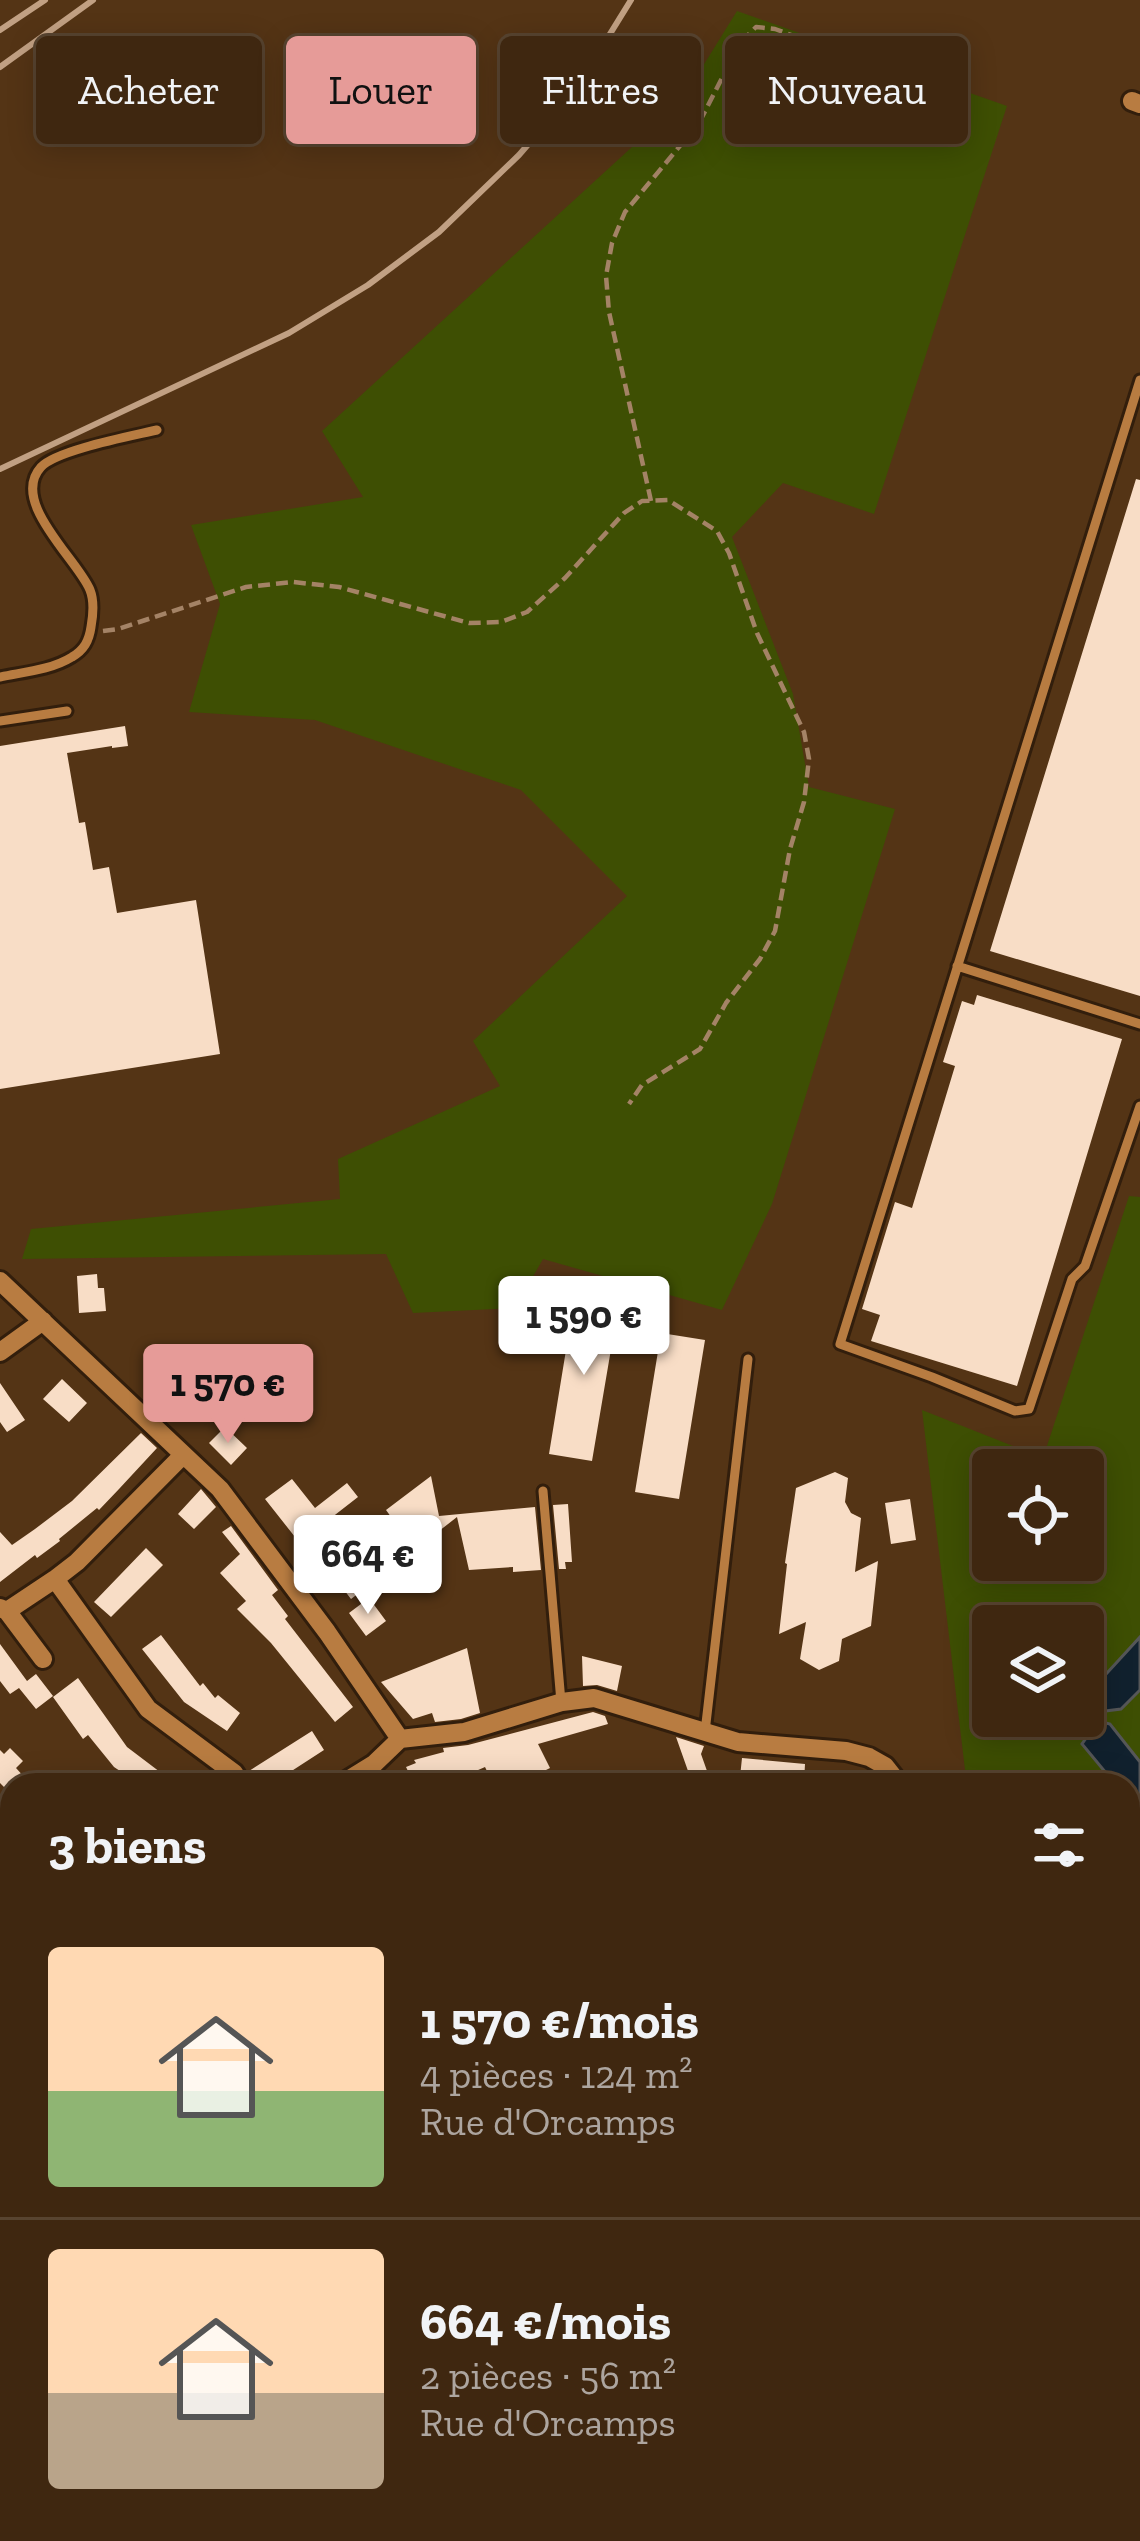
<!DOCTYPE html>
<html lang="fr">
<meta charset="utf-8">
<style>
:root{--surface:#3f2710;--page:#4a331e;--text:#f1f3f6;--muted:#ada59f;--line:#584430;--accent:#e69b98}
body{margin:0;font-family:"Zilla Slab",serif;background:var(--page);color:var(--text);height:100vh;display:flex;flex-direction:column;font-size:45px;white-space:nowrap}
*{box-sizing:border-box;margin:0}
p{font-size:39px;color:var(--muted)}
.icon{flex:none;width:66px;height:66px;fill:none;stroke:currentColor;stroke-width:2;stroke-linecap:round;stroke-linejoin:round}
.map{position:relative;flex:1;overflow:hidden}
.sheet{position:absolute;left:0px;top:1773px;width:1140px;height:768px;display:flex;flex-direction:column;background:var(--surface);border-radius:36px 36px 0 0;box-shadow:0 6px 30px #0003,0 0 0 3px var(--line)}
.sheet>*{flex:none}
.guide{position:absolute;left:36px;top:36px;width:1068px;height:108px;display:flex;gap:24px}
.tools{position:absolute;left:972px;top:1449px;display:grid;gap:24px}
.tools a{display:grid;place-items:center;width:132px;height:132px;border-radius:12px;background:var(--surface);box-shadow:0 6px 30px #0003,0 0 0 3px var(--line);font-size:60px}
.price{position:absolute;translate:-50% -102px;padding:0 27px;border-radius:12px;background:#fff;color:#222;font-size:39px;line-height:78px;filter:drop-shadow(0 3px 6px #0008)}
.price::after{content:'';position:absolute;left:50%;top:72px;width:36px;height:27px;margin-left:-18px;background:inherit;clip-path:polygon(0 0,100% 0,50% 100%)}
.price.active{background:var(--accent);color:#111}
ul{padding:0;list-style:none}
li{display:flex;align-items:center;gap:36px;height:300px;padding:0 48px}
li+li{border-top:3px solid var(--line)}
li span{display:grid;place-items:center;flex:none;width:336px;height:240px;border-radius:12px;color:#555}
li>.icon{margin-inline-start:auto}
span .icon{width:144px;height:144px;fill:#fffc;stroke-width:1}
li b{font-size:51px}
h2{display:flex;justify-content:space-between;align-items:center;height:144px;padding:0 48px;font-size:51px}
.tag{padding:0 42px;border-radius:12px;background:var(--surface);box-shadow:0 6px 30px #0003,0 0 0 3px var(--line);font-size:42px;line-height:108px}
.tag.active{background:var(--accent);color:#111}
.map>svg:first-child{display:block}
.green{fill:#3e4f03;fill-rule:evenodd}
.water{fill:#11212e;stroke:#565758;stroke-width:3}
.building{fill:#f8ddc6}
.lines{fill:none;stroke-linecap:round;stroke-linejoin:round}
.lane-casing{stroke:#321e0c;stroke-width:15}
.street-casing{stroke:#321e0c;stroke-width:24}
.highway-casing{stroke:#321e0c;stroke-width:39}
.path{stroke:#a48366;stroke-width:4.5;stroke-dasharray:12 6;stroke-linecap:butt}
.lane{stroke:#b87c41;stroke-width:9}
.street{stroke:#b87c41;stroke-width:18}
.highway{stroke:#9570c4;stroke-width:33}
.rail{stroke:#c1a083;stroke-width:6}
</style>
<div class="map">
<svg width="1140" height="2541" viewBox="0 0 1140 2541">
<rect width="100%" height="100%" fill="#543415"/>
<!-- green -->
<path class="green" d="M737 11 1007 106 874 514 783 483 732 537 793 694 809 787 895 809 772 1204 722 1310 543 1259 515 1308 413 1313 386 1254 22 1259 31 1229 340 1199 338 1159 500 1086 473 1041 627 896 521 790 315 720 189 712 220 604 191 525 363 497 322 431 680 103Z
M1129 1196 1140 1197V1931L1128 1937V1785H969L966 1778 922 1410 1043 1458ZM993 1470H1083V1560H993ZM993 1626H1083V1716H993Z"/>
<!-- water -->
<path class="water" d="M1140 1637V1690L1121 1709 1097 1712 1096 1685Z
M1098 1721 1110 1724 1140 1762V1807L1128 1796V1785H1116L1082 1744Z"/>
<!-- building -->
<path class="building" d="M1136 479 1140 480V996L990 951Z
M125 726 128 746 112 748V746L67 753 79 823 85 822 93 870 109 867 117 913 196 900 220 1054 0 1089V746Z
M977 995 1122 1039 1017 1386 871 1341 880 1315 862 1309 895 1202 912 1208 955 1066 943 1062 962 1001 974 1005Z
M97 1274 98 1288H104L106 1311 79 1313 77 1276Z
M575 1295 619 1302 592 1461 549 1454Z
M661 1333 705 1340 679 1499 635 1492Z
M62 1379 87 1403 69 1422 43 1399Z
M0 1383 25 1420 7 1432 0 1422Z
M225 1427 247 1448 231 1465 209 1443Z
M141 1433 157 1448 119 1489 99 1510 97 1508 59 1539 60 1541 37 1558 35 1555 0 1582V1532L12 1545 35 1529 72 1501Z
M835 1472 848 1478 845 1502 851 1513 861 1518 855 1572 878 1561 871 1626 842 1639 839 1661 819 1670 800 1659 806 1622 779 1634 787 1564 785 1563 796 1488Z
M431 1476 439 1516 535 1507 541 1570 513 1572V1567L469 1570 457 1517 425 1542 422 1527 407 1539 386 1510Z
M292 1479 315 1508 347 1483 358 1497 322 1525 344 1555 348 1552 372 1583 351 1599 315 1552 310 1556 265 1499Z
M201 1489 216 1507 194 1529 178 1514Z
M910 1499 916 1540 891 1544 885 1503Z
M568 1504 572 1562H565L566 1569H559L553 1505Z
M231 1526 278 1590 272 1595 288 1616 285 1619 353 1707 335 1722 271 1643 237 1609 246 1601 220 1573 240 1554 222 1532Z
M146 1548 163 1565 111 1617 94 1602Z
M369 1598 386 1621 366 1636 349 1613Z
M161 1635 200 1686 203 1683 215 1698 218 1695 240 1713 227 1731 184 1702 142 1649Z
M0 1644 27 1681 36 1674 53 1696 36 1709 19 1688 10 1694 0 1681Z
M467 1648 480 1713 461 1719 435 1722 432 1713 413 1719 381 1682Z
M582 1656 622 1666 617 1691 597 1685 583 1686Z
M78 1678 127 1747 160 1772 151 1785H141L114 1767 88 1735 83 1739 53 1697Z
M593 1712 605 1716 608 1724 538 1744 550 1768 516 1785H494L485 1767 444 1785H415L406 1767 416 1763 414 1760 444 1752 443 1748 468 1745Z
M312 1731 324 1750 270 1785H255L249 1771Z
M676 1737 704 1746 701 1754 712 1785H693Z
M10 1748 23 1761 16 1768 26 1779 20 1785H12L11 1794 0 1783V1750L4 1754Z
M742 1758 805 1764 804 1783 740 1777Z"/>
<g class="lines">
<defs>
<path id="lane" d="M1140 380 840 1344 932 1377 1015 1411 1029 1409 1072 1279 1085 1266 1140 1106
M0 677C24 672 51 670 72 657 84 650 89 641 91 627 93 616 94 600 90 590 78 560 9 502 41 467 57 450 132 436 157 430
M0 721 67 711
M957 966 1140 1024
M543 1491 561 1702
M705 1732 748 1359"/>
<path id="street" d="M1132 101 1140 104
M0 1281 220 1489 327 1632 400 1739
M0 1352 43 1321
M183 1455 77 1562 55 1579 148 1709 234 1773 242 1785
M0 1608 7 1611 43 1659
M7 1611 55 1579
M400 1739 464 1732 562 1702 594 1698 738 1742 846 1751 869 1757 885 1766 900 1785
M340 1785 374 1764 400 1739
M0 1827 12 1838
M0 1953 12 1954
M0 2144 12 2128
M1128 2202 1140 2227
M1128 2291 1140 2286
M498 2541 514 2529"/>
<path id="highway" d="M1128 2015 1140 2009
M1128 2051 1140 2044
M148 2541 170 2529
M215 2541 238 2529"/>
</defs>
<!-- lane casing -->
<use href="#lane" class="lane-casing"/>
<!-- street casing -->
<use href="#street" class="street-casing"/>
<!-- highway casing -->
<use href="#highway" class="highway-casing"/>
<!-- path -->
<path class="path" d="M651 501 609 312 606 276 612 243 625 212 699 123 740 43 756 27 775 29 959 97
M103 631 118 629 246 587 293 582 339 587 469 623 501 622 527 612 565 578 624 513 642 501 668 500 717 531 729 553 757 633 804 732 809 759 804 802 790 849 775 931 760 959 726 1003 700 1049 642 1085 629 1104"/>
<!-- lane -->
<use href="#lane" class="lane"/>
<!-- street -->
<use href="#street" class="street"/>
<!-- highway -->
<use href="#highway" class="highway"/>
<!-- rail -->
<path class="rail" d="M0 30 45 0
M0 67 93 0
M0 469 289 333 368 285 439 232 519 155 576 89 631 0"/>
</g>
</svg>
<div class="tools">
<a><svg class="icon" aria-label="locate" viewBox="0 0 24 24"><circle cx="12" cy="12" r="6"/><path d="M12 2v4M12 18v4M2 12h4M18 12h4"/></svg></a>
<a><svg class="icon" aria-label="layers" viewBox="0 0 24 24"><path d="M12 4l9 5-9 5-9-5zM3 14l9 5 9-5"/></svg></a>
</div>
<b class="price" style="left:584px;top:1378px">1 590 €</b>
<b class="price active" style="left:228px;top:1446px">1 570 €</b>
<b class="price" style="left:368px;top:1617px">664 €</b>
<div class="guide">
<a class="tag">Acheter</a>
<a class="tag active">Louer</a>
<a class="tag">Filtres</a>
<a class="tag">Nouveau</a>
</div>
<section class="sheet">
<h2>3 biens<svg class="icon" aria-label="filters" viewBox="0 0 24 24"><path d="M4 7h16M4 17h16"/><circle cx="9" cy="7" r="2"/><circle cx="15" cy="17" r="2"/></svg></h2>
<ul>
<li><span style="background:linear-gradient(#ffd9b3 60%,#8fb573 0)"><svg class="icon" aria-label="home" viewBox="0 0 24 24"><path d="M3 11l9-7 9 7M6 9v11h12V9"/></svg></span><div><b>1 570 €/mois</b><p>4 pièces · 124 m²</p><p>Rue d'Orcamps</p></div></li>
<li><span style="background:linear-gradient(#ffd9b3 60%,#b9a48a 0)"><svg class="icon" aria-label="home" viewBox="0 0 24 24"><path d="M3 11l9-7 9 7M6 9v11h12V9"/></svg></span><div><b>664 €/mois</b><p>2 pièces · 56 m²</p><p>Rue d'Orcamps</p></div></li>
</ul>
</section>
</div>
